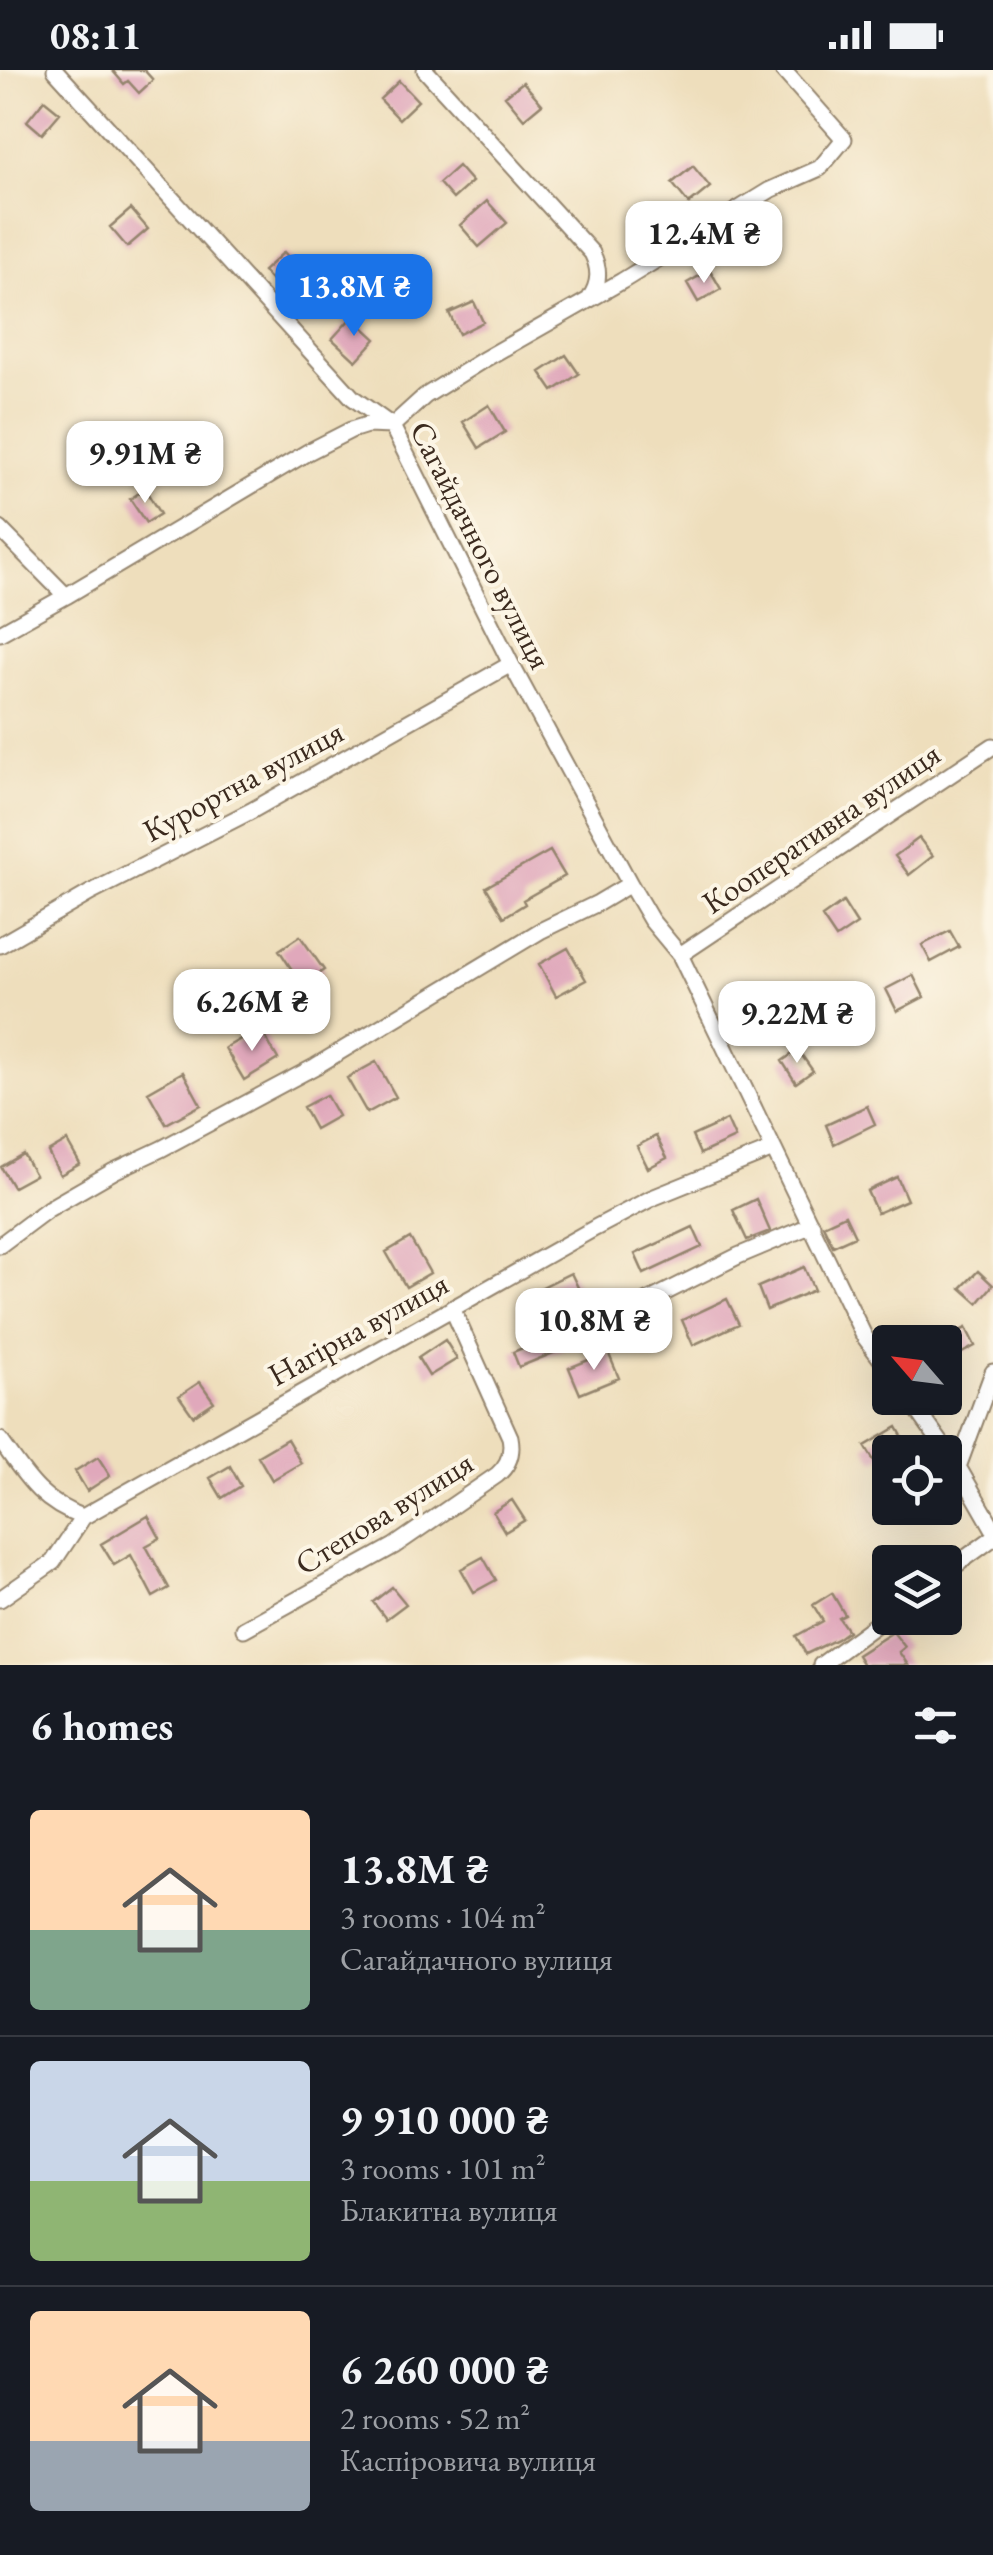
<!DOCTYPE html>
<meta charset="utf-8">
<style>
:root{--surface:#171b24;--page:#242831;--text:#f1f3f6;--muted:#9ea1a6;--line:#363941;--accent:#1a73e8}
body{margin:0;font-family:"EB Garamond",serif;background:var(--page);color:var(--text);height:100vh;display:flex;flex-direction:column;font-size:38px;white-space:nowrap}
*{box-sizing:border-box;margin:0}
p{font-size:32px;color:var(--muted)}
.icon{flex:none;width:55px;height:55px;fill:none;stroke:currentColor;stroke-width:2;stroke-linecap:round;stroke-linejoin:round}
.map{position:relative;height:1595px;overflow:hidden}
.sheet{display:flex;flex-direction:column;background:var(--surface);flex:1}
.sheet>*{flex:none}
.needle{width:65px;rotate:298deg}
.tools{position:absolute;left:872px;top:1255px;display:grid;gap:20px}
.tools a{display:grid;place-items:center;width:90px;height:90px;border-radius:10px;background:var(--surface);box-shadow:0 10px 40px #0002;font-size:50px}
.price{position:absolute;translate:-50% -85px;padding:0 22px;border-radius:20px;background:#fff;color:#222;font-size:32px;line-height:65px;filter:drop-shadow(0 2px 5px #0008)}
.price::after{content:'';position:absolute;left:50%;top:60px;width:30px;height:22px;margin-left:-15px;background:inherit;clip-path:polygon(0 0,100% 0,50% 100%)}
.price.active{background:var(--accent);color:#fff}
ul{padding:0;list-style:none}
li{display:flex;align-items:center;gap:30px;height:250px;padding:0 30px}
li+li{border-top:2px solid var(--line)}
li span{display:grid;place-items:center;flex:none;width:280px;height:200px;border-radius:10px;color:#555}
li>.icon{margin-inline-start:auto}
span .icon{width:120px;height:120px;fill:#fffc;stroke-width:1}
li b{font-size:42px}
h2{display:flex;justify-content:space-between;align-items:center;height:120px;padding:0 30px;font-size:42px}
.status{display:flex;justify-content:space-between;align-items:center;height:70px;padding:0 50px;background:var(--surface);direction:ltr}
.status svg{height:28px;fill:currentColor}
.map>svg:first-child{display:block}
.building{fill:#e0a8bb}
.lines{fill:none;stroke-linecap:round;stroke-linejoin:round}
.minor-casing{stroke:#94846d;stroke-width:19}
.minor{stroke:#fff;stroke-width:15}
.labels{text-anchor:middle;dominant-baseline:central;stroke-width:8;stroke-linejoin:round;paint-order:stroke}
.street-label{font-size:32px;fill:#3b2a1e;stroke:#fcf5e5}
</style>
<div class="status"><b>08:11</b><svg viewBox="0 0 49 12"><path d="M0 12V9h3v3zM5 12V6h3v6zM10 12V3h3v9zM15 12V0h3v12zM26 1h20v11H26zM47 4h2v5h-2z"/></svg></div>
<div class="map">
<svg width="993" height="1595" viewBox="0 0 993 1595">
<rect width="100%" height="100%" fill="#fcf5e5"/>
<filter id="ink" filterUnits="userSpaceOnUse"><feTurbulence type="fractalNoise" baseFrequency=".01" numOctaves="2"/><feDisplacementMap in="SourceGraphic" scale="20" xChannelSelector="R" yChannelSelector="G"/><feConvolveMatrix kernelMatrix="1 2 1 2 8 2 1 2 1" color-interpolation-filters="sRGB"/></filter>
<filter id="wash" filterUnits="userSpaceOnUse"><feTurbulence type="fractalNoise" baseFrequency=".0048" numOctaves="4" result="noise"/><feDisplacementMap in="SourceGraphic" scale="40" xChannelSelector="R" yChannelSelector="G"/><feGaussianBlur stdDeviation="2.25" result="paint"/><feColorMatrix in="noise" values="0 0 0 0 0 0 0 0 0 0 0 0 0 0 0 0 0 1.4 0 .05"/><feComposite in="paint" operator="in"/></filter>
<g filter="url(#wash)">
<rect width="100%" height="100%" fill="#eedebc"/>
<g id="blocks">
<!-- building -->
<path class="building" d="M112 0H144L153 10 139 23 128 11 124 14Z
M399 11 418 31 399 49 380 29Z
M523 12 542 34 524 49 505 26Z
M44 30 60 43 42 64 27 51Z
M458 96 472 112 453 129 439 113Z
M693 96 710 117 689 134 672 113Z
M487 131 507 153 479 177 460 155Z
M131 139 148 159 127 177 110 157Z
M284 182 301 201 280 220 263 201Z
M710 200 721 219 698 232 687 213Z
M474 232 483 252 459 264 449 243Z
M352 247 376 269 356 291 332 269Z
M566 285 579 304 553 321 540 302Z
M489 335 505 362 479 378 463 352Z
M145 419 160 444 146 453 130 429Z
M919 768 933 786 909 805 895 786Z
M550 781 565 806 523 830 525 834 504 847 486 817Z
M843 832 857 854 836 868 822 847Z
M950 861 959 877 931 892 922 875Z
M300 866 324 900 302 915 279 880Z
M568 878 586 910 556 926 539 894Z
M913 905 924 927 897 941 886 919Z
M260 958 278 989 244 1010 225 978Z
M798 980 813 1001 796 1013 782 991Z
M376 992 396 1027 367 1043 347 1008Z
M183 1002 201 1035 166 1054 148 1022Z
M326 1025 338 1046 315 1059 303 1037Z
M867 1036 875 1054 834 1074 826 1055Z
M727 1050 735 1068 700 1084 692 1066Z
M656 1066 667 1088 648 1098 637 1076Z
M67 1071 80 1094 60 1105 48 1082Z
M23 1084 35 1105 13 1117 1 1097Z
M897 1107 907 1130 877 1143 867 1121Z
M756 1129 770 1161 747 1170 733 1140Z
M845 1145 855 1166 833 1176 823 1155Z
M693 1157 702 1177 644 1204 635 1184Z
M410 1168 430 1203 406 1217 386 1182Z
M804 1197 814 1220 767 1240 758 1217Z
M978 1201 993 1215 978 1233 961 1218Z
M571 1203 583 1228 544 1247 532 1222Z
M727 1229 739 1254 693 1275 682 1250Z
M966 1258 975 1276 945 1292V1268Z
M556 1264 563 1279 519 1297 513 1282Z
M445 1270 457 1289 429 1306 418 1288Z
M608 1282 619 1308 580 1324 569 1298Z
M200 1312 214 1332 193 1346 179 1326Z
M897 1357 906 1373 874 1391 865 1376Z
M287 1369 301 1393 272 1410 258 1386Z
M98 1387 110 1406 87 1421 75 1401Z
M230 1396 241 1416 222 1428 210 1408Z
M512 1430 525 1450 505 1462 493 1442Z
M148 1446 160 1468 146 1476 169 1518 153 1527 131 1485 114 1495 101 1474Z
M483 1487 496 1510 474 1522 461 1499Z
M392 1517 406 1534 386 1549 373 1532Z
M832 1523 845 1545 839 1548 848 1561 837 1569 806 1584 796 1566 823 1551 813 1535Z
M893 1562 905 1577 899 1582 908 1595H863L857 1585Z"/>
</g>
</g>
<g filter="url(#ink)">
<use href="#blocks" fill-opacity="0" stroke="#94846d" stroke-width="2.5"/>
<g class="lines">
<defs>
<path id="minor" d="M55 0 353 328 392 356 511 594 630 814 651 850 680 885 864 1266 890 1301
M425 0 592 183C600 199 600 213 590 228
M0 459 66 526
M0 563 66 526 308 382 351 360 367 355 392 356 425 326 483 290 622 211 770 120 820 98 844 69 783 0
M0 875 90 823 251 741 511 594
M680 885 993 676
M0 1175 48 1139 114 1101 161 1079 316 996 540 861 598 833 630 814
M580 1265 738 1186 812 1155
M993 1302 958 1397 993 1458
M909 1328 958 1397
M0 1370C25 1405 40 1432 83 1447
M945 1503 993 1468
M0 1529 53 1492 83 1447 95 1440 595 1158 652 1128 773 1079
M244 1559 394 1476 497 1405C509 1395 513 1382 510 1367L452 1238
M821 1595 890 1544"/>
</defs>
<!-- minor casing -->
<use href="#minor" class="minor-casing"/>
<!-- minor -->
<use href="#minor" class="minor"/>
</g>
</g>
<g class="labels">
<!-- street labels -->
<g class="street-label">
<text transform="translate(481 475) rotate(63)">Сагайдачного вулиця</text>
<text transform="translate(243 711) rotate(-28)">Курортна вулиця</text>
<text transform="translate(821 758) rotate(-34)">Кооперативна вулиця</text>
<text transform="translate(358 1259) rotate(-29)">Нагірна вулиця</text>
<text transform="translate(384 1443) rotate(-32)">Степова вулиця</text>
</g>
</g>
</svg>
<div class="tools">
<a><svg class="needle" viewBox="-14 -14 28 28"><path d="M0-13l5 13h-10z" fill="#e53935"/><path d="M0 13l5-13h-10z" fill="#9ea1a6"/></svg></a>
<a><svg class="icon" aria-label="locate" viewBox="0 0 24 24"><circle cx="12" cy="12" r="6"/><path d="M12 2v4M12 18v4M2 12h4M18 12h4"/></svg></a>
<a><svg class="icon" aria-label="layers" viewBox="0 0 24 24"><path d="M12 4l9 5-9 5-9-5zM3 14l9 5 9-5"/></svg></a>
</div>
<b class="price" style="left:704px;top:216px">12.4M ₴</b>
<b class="price active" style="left:354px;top:269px">13.8M ₴</b>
<b class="price" style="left:145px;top:436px">9.91M ₴</b>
<b class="price" style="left:252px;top:984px">6.26M ₴</b>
<b class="price" style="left:797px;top:996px">9.22M ₴</b>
<b class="price" style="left:594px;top:1303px">10.8M ₴</b>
</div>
<section class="sheet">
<h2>6 homes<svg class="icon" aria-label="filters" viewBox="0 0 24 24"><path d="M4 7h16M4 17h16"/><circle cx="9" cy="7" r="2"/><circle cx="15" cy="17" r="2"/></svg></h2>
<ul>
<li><span style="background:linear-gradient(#ffd9b3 60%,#7fa58c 0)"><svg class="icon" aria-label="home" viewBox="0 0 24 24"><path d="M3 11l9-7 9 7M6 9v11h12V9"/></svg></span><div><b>13.8M ₴</b><p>3 rooms · 104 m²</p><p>Сагайдачного вулиця</p></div></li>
<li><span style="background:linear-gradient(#c9d6e8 60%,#8fb573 0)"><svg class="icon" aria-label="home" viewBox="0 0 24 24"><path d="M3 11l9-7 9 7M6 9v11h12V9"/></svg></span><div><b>9 910 000 ₴</b><p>3 rooms · 101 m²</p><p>Блакитна вулиця</p></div></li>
<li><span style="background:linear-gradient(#ffd9b3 65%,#9aa5b1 0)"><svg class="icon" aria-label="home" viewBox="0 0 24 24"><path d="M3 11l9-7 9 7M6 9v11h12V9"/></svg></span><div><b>6 260 000 ₴</b><p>2 rooms · 52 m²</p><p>Каспіровича вулиця</p></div></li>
</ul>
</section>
